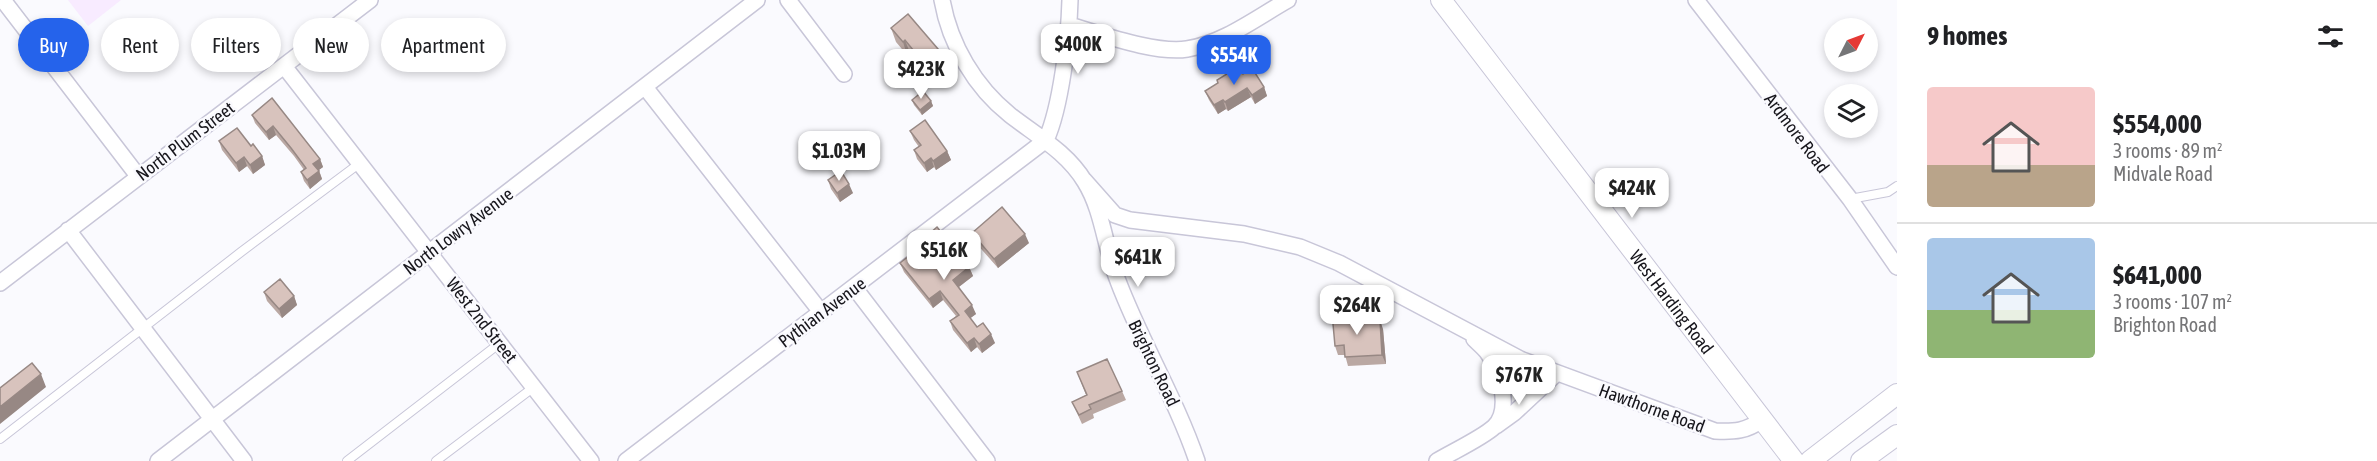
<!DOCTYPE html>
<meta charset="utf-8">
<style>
:root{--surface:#fff;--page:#f2f2f2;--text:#202124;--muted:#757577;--line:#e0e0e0;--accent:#2563eb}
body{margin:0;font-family:"Asap Condensed",sans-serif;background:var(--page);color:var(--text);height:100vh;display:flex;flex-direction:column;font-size:22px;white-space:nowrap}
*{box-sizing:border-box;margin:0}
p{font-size:20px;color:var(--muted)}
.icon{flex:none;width:33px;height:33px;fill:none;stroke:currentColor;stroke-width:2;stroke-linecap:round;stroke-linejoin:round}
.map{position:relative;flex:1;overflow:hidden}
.panel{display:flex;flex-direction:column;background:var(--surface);width:480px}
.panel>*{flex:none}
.banner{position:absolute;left:18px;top:18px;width:570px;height:54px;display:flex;gap:12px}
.needle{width:39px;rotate:48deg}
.buttons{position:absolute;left:1824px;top:18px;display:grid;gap:12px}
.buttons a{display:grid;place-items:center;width:54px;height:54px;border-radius:50%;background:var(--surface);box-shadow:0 3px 9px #0003;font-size:30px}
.price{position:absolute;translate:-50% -51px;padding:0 14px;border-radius:12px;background:#fff;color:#222;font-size:20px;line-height:39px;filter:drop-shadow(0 2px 3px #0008)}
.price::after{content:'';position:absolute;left:50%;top:36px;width:18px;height:14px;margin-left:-9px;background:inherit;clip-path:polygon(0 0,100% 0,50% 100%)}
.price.on{background:var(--accent);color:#fff}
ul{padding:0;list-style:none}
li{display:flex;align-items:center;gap:18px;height:150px;padding:0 30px}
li+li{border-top:2px solid var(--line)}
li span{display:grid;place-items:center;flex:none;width:168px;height:120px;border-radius:6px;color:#555}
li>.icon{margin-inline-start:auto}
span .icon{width:72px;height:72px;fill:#fffc;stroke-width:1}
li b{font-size:26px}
h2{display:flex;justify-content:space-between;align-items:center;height:72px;padding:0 30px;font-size:26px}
.chip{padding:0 21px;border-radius:27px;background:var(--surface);box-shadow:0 3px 9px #0003;font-size:21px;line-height:54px}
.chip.on{background:var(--accent);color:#fff}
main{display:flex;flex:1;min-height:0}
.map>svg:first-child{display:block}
.education{fill:#f8ebff}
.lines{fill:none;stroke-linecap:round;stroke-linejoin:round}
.service-casing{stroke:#c8c6d8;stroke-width:10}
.minor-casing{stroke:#c8c6d8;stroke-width:18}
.tertiary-casing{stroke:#c8c6d8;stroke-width:22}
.service{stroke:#fff;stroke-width:8}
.minor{stroke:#fff;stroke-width:15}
.tertiary{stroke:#fff;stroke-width:20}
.wall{fill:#baa8a3}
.shaded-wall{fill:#978884}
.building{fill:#d8c3bd;stroke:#978884;stroke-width:1.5}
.labels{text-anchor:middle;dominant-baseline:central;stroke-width:5;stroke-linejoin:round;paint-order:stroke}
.street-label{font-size:18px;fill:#17161c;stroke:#fafafe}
</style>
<main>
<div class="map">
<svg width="1897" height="461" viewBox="0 0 1897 461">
<rect width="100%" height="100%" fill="#fafafe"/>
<!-- education -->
<path class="education" d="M68 0H121L88 26Z"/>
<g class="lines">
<defs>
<path id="service" d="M1850 199 1888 192 1897 186
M0 439 241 252 360 163
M347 461 500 343
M436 461 534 387"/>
<path id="minor" d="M3 0 138 176
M788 0 844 74
M942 0C950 45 975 87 1010 115 1037 136 1067 152 1085 182 1103 211 1105 249 1118 281 1141 342 1176 399 1197 461
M1696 0 1850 199 1897 267
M1069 25C1101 34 1156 54 1187 49 1224 43 1256 18 1288 0
M284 66 591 461
M645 87 821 312
M1084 180 1115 215 1130 220 1244 234 1300 247 1339 263 1520 359 1715 431C1735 432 1746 431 1762 420
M68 230 244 461
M0 283 370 0
M854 287 987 461
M1496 426 1514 413 1557 373
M158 461 757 0
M626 461 1046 140C1061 107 1069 37 1070 0
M1437 461C1452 452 1482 438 1494 427 1512 410 1500 369 1487 352 1483 347 1478 343 1474 339"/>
<g id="tertiary">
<path id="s1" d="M1441 0 1794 461"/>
<path d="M1810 461 1897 394"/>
<path d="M1861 461 1897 435"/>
</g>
</defs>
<!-- service casing -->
<use href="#service" class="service-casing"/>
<!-- minor casing -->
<use href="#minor" class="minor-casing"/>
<!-- tertiary casing -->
<use href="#tertiary" class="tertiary-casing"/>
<!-- service -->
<use href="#service" class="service"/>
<!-- minor -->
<use href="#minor" class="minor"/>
<!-- tertiary -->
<use href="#tertiary" class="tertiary"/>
</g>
<!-- wall -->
<path class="wall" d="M891 28 938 49 942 63 928 75 910 53 907 55 896 42Z
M1243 74 1264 87 1267 96 1255 104 1251 97 1228 111 1226 109 1218 114 1209 100 1205 91 1218 83 1217 80Z
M272 98 320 159 323 167 319 170 322 179 310 189 304 181 301 172 304 170 294 156 276 135 269 140 255 123 252 115Z
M912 100 931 101 933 106 922 115 914 105Z
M910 131 947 151 951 160 936 170 934 167 927 172 917 159 914 150 919 147 914 140Z
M219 141 251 146 262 156 265 165 253 174 247 166 239 172 222 150Z
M828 180 853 193 840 202 831 189Z
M972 233 1029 243 998 268 975 242Z
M928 235 969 267 973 276 959 287 976 314 970 318 977 327 995 343 982 353 977 347 971 352 953 330 950 321 956 316 943 300 933 308 904 272 900 263 929 240Z
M264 292 294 296 297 305 282 318 267 301Z
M1347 312 1350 322 1383 329 1386 364 1348 366 1345 355H1338L1335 346Z
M1077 372 1122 391 1126 400 1093 414 1094 418 1082 424 1072 402 1086 395Z"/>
<!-- shaded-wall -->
<path class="shaded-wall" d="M905 40 910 53 907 55 903 42Z
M938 49 942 63 928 75 923 62Z
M1264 87 1267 96 1255 104 1252 95Z
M1247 88 1251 97 1228 111 1225 102Z
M1223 100 1226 109 1218 114 1214 105Z
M931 101 933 106 922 115 920 110Z
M273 126 276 135 269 140 266 132Z
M947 151 951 160 936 170 933 161Z
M262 156 265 165 253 174 250 165Z
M244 157 247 166 239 172 236 163Z
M931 158 934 167 927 172 924 163Z
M320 159 323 167 316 172 313 164Z
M319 171 322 179 310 189 307 180Z
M849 184 853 193 840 202 837 193Z
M1025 234 1029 243 998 268 994 259Z
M969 267 973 276 956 289 953 280Z
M940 291 943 300 933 308 929 299Z
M294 296 297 305 282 318 279 309Z
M972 305 976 314 968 320 965 311Z
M1380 320 1383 329 1386 364 1382 355Z
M991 334 995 343 982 353 979 344Z
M974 338 977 347 971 352 967 343Z
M41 374 46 387 0 424V407Z"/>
<!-- building -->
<path class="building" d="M908 14 938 49 923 62 905 40 903 42 891 28Z
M1238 67 1243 74 1252 68 1264 87 1252 95 1247 88 1225 102 1223 100 1214 105 1205 91 1218 83 1217 80Z
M923 91 931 101 920 110 912 100Z
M272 98 320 159 313 164 319 171 307 180 301 172 306 168 291 148 273 126 266 132 252 115Z
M925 120 947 151 933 161 931 158 924 163 914 150 921 145 910 131Z
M237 128 251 146 253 144 262 156 250 165 244 157 236 163 219 141Z
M841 171 849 184 837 193 828 180Z
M1002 207 1025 234 994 259 972 233Z
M937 227 969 267 953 280 972 305 965 311 977 327 983 323 991 334 979 344 974 338 967 343 950 321 959 315 940 291 929 299 900 263 930 239 928 235Z
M280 279 294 296 279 309 264 292Z
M1347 312 1348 323 1380 320 1382 355 1345 357 1344 345 1335 346 1332 313Z
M1107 359 1122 391 1089 405 1091 409 1079 415 1072 402 1087 395 1077 372Z
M32 363 41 374 0 407V388Z"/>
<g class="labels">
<!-- street labels -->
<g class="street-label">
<text transform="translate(1797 133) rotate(53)">Ardmore Road</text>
<text transform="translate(185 141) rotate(-37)">North Plum Street</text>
<text transform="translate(458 231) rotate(-37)">North Lowry Avenue</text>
<text stroke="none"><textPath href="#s1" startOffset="380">West Harding Road</textPath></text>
<text transform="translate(822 312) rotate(-37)">Pythian Avenue</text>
<text transform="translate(482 320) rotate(52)">West 2nd Street</text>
<text transform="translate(1154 363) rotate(64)">Brighton Road</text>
<text transform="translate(1652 408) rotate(20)">Hawthorne Road</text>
</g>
</g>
</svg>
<div class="buttons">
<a><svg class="needle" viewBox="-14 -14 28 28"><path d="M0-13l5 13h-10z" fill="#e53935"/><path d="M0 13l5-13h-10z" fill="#757577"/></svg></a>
<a><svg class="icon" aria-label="layers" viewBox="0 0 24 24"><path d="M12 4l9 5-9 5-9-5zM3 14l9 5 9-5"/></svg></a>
</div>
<b class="price" style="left:1078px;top:75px">$400K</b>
<b class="price on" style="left:1234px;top:86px">$554K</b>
<b class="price" style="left:921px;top:100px">$423K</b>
<b class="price" style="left:839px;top:182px">$1.03M</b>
<b class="price" style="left:1632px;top:219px">$424K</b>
<b class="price" style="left:944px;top:281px">$516K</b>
<b class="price" style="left:1138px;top:288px">$641K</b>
<b class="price" style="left:1357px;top:336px">$264K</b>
<b class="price" style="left:1519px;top:406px">$767K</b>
<div class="banner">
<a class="chip on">Buy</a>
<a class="chip">Rent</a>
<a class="chip">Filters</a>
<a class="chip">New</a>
<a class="chip">Apartment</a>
</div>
</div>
<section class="panel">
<h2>9 homes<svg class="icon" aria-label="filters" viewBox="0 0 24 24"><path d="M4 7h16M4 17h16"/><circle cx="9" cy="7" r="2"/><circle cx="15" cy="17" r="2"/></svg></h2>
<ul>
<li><span style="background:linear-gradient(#f6c9c9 65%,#b9a48a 0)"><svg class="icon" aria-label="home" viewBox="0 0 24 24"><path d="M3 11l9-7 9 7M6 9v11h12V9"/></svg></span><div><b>$554,000</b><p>3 rooms · 89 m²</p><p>Midvale Road</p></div></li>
<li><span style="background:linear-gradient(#a9c7e8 60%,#8fb573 0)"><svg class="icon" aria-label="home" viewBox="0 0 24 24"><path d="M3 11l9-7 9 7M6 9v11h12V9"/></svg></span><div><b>$641,000</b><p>3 rooms · 107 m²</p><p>Brighton Road</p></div></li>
</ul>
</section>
</main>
